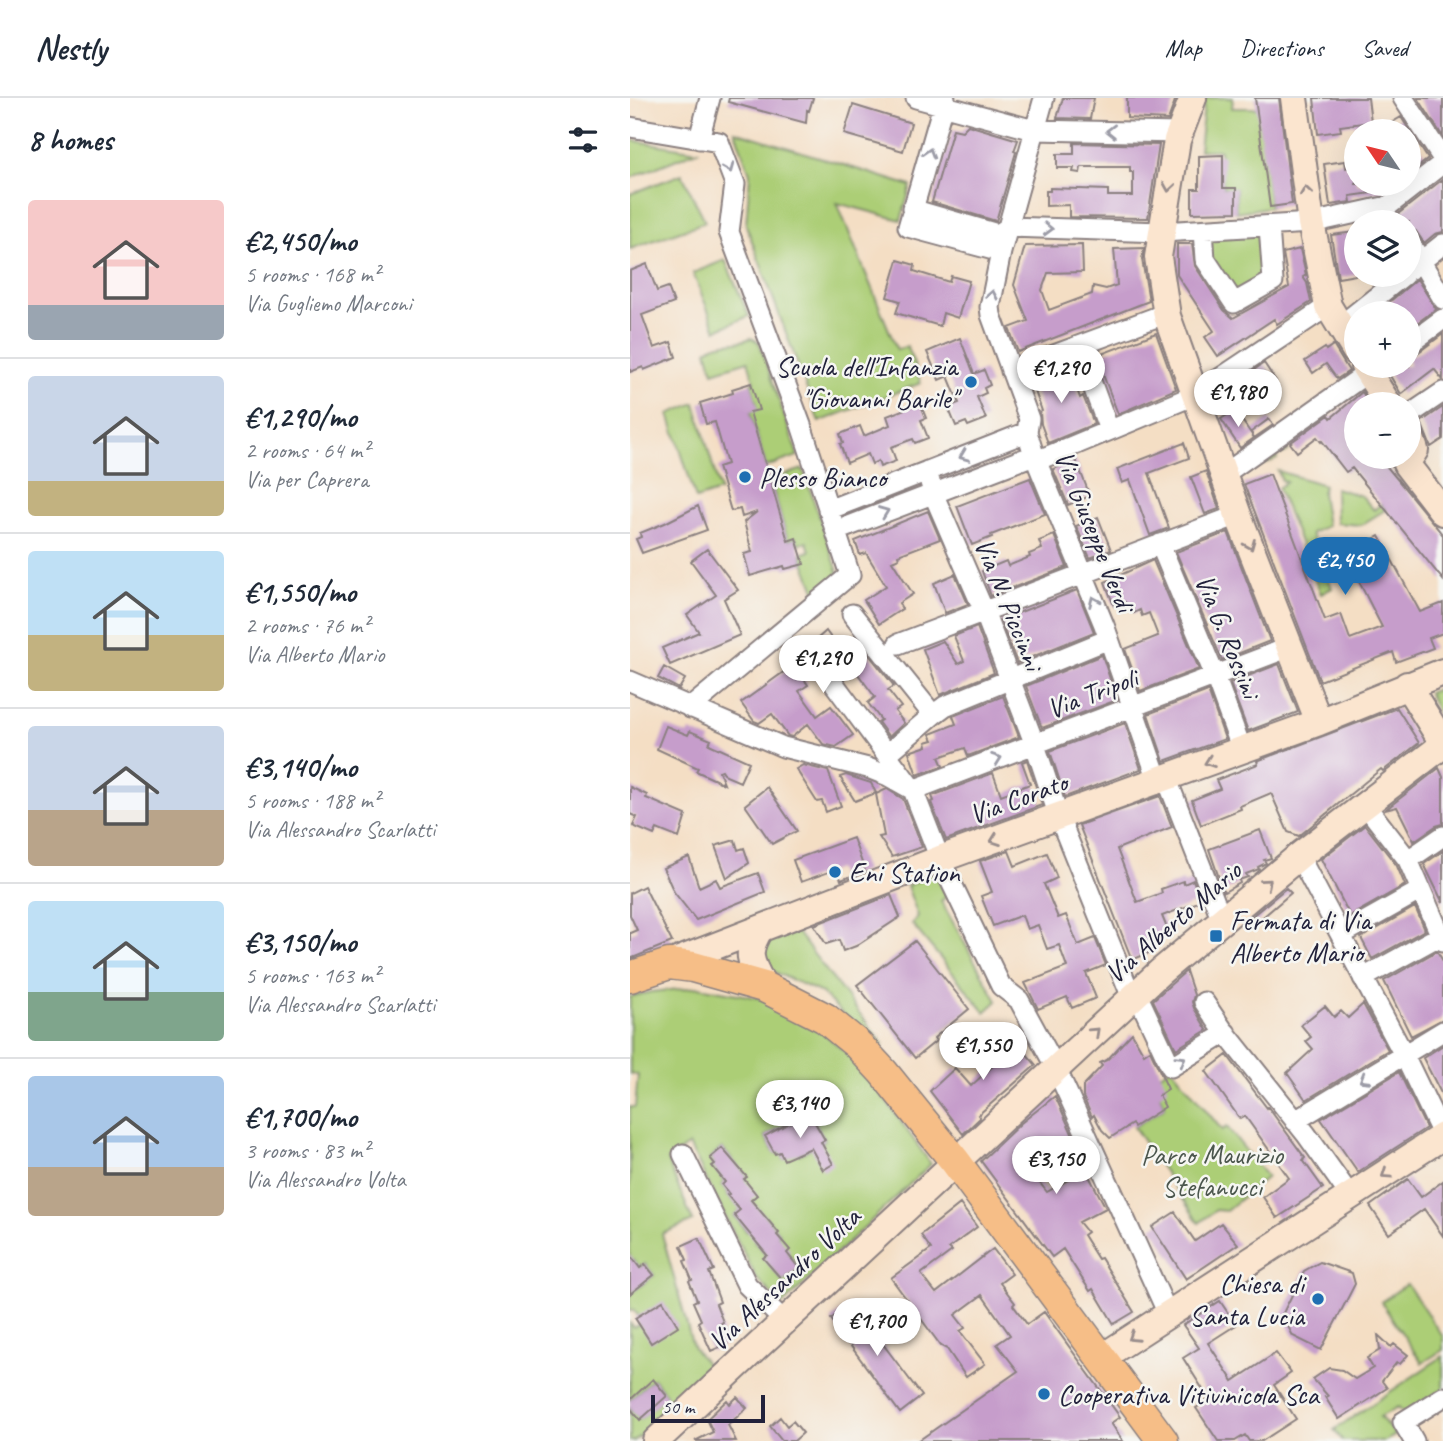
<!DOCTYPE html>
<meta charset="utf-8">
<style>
:root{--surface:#fff;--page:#f2f2f3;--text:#1f2937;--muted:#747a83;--line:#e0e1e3;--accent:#1f6fb2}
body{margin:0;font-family:Caveat,sans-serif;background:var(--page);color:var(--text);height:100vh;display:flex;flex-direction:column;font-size:26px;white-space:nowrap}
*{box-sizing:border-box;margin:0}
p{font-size:23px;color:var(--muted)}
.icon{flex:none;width:38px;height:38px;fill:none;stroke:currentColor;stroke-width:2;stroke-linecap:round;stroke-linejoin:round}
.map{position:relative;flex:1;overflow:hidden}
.side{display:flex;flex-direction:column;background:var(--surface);width:630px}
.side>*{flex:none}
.needle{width:46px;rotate:305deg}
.fabs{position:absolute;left:714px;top:21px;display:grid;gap:14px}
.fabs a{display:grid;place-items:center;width:77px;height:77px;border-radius:50%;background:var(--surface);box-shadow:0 7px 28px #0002;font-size:35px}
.scale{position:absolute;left:21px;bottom:18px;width:114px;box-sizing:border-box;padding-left:7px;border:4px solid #22223b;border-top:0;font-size:19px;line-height:24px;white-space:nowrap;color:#22223b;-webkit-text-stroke:5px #f6f6f2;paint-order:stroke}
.price{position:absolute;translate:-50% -60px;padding:0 16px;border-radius:24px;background:#fff;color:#222;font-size:23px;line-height:46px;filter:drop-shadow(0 2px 4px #0008)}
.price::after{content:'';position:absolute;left:50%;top:42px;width:21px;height:16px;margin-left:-10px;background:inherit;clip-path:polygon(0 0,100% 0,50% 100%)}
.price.on{background:var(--accent);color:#fff}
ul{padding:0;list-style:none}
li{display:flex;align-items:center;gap:21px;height:175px;padding:0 28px}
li+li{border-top:2px solid var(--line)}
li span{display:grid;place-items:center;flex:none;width:196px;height:140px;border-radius:7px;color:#555}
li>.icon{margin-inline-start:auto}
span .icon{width:84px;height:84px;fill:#fffc;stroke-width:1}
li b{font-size:30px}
h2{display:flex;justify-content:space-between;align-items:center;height:84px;padding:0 28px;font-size:30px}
header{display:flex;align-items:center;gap:42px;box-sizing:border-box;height:98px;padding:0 35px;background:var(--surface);border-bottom:2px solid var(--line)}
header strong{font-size:33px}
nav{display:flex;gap:38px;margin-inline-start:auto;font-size:24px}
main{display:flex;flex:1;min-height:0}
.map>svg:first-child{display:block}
.green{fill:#acce76;stroke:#677858;stroke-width:2;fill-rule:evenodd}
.building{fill:#c69dcb;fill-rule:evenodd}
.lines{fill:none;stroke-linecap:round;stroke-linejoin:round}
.street-casing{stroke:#8b8080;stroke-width:23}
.secondary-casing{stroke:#8b8080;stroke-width:30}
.primary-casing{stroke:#8b8080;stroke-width:33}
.street{stroke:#fff;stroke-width:19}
.secondary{stroke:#fbe5cf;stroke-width:26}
.primary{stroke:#f6be87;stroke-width:30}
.oneway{stroke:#9c9ca7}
.oneway2{stroke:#998d8c}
.poi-dot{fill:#1f6fb2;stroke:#f6f6f2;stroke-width:2.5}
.labels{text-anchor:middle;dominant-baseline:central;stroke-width:5;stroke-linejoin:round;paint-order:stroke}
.poi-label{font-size:28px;fill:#22223b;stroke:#f6f6f2;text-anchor:start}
.street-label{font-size:28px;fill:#22223b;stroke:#f6f6f2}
.park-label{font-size:28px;fill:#4b564d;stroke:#f6f6f2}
</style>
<header>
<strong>Nestly</strong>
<nav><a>Map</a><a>Directions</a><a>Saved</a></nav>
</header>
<main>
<section class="side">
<h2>8 homes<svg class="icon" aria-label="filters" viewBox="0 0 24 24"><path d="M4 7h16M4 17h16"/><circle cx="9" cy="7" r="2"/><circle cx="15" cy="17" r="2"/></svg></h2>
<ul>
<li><span style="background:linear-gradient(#f6c9c9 75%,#9aa5b1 0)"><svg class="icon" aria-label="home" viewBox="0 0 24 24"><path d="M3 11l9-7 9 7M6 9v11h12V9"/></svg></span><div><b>€2,450/mo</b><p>5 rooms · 168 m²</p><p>Via Gugliemo Marconi</p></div></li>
<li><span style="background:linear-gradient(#c9d6e8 75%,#c2b280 0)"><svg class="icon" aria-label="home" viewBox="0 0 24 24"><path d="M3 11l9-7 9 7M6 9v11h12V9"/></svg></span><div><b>€1,290/mo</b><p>2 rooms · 64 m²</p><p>Via per Caprera</p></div></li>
<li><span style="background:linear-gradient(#bfe0f5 60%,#c2b280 0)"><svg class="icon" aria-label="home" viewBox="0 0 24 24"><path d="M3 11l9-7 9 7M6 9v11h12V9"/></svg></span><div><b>€1,550/mo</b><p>2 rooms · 76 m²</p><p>Via Alberto Mario</p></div></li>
<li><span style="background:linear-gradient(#c9d6e8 60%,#b9a48a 0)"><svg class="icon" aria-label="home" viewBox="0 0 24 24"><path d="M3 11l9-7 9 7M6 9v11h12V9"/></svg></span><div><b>€3,140/mo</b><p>5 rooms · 188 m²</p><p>Via Alessandro Scarlatti</p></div></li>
<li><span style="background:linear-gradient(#bfe0f5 65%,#7fa58c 0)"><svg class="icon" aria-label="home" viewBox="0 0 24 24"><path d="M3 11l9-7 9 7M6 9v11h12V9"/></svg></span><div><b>€3,150/mo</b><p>5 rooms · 163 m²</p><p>Via Alessandro Scarlatti</p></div></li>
<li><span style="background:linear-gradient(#a9c7e8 65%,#b9a48a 0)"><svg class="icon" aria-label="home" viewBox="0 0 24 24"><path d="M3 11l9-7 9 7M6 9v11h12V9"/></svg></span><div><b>€1,700/mo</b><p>3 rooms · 83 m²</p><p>Via Alessandro Volta</p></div></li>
</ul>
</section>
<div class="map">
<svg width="813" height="1343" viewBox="0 0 813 1343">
<rect width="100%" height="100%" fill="#f6f6f2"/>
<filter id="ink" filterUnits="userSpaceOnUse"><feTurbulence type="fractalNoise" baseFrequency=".0143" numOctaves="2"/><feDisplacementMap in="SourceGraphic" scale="14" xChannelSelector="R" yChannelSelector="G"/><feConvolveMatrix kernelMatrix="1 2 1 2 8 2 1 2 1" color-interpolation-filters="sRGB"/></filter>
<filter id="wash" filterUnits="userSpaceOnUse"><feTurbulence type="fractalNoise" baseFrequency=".00686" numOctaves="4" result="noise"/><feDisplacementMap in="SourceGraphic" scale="28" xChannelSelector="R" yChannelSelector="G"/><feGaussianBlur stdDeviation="1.57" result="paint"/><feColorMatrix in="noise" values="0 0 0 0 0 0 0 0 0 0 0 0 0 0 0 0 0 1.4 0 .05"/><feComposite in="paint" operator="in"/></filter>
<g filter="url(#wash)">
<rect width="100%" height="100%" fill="#f4dec4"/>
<!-- green -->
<path class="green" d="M575 0H603L602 10H629L640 109 606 114V91L593 90 590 52H569Z
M105 33 281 88 271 122 207 105 267 252 277 248 291 285 189 324 116 127 120 76Z
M0 42 67 53 0 80Z
M52 76 75 124 0 151V96Z
M631 132 635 177 608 197 579 158 583 136Z
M95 162 119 218 86 232 63 175Z
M121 240 129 244 168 358 136 369 120 314 128 311 121 285 124 283 118 263 83 274 77 252C92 241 103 248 121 240Z
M65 305 90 393 66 401 39 316Z
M652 344 658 353 646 358 647 361 625 370 622 364Z
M173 371 209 477 186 495 171 456 180 453 177 444 168 446 166 440 158 443 140 382Z
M648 373 694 387 692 395 697 428 681 435 702 490 691 496 648 390 656 384 652 383Z
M705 390 732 398 744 412 751 406 755 412 731 427 706 425Z
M813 589V626L798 595Z
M305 775 317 798 311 803 367 903 355 914 282 826 288 818 277 788Z
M162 828 253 946 247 951 192 895 133 869 132 840Z
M69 889 135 901 189 931 231 968 301 1066 152 1207 127 1181 59 1047 37 1062 63 1123 32 1136 63 1249 83 1275 4 1343H0V1310L10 1321 37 1297 23 1281 0 1302V1225L4 1230 13 1224 3 1211 0 1213V1196L24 1177 15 1166 10 1170 3 1161 0 1163V1009H5L8 977 0 976V899L21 894ZM179 1014 195 1042 170 1056 169 1054 154 1061 150 1054 145 1056 135 1038ZM92 1050 117 1079 114 1081 120 1102 149 1135 147 1137 157 1155 169 1169 153 1183 134 1160 137 1157 124 1143 126 1140 120 1133 117 1134 104 1118 111 1111 97 1097 99 1096 92 1087 95 1084 83 1068 85 1066 80 1060Z
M541 969 592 1032 597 1029 637 1079 596 1113 586 1112 569 1125 504 1029 535 1009 529 997 530 976Z
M777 1186 813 1239V1252L792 1265 751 1204Z
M813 1258V1291L775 1315 768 1309 750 1319 766 1337 755 1343H713L704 1332Z"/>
<g id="blocks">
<!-- building -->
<path class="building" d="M99 0H183L179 13 177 12 176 25 98 4Z
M433 0H464L460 21 427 20Z
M497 0H546L538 22 497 20Z
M625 0H649L662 106 640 109Z
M684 0H738L741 24 710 28 711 33 688 36Z
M788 0H813V39Z
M223 7 281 25 273 53 214 36Z
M771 19 798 61 779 76V33H748Z
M338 27 388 42 384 53 386 54 366 123 302 104 323 31 332 33Z
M444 45 529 47 518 120 439 119V107L416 108V93H420V90L478 92V98H503V74H500V69H451L450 75 443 74 444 70H427V56H444Z
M593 57V90H606V114L562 115V91H569V58Z
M715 63 716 70 726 69V86H756L757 93 720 98 721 104 700 107 694 66Z
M813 81V134L805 136 794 145 786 133 779 131V124H772L768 116Z
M726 134V177L708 180 701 137Z
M547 146H562L565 168 594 212 603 220 659 189 653 155 670 151 676 177 673 179 677 185 681 204 647 226 644 221 588 258 575 239 584 233 547 177Z
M452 147 453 174 418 175 412 192 419 212 462 196 463 188 476 191 487 187 484 151 514 150 512 161 519 203 388 254 379 230 398 223 384 187 395 148Z
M268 162 285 167 284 173 319 184 321 178 339 183 328 220 313 215 310 228 266 215 270 203 257 199Z
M17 166 27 193 38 189 44 205 12 217 24 250 41 244 46 259 14 272 13 269 0 274V173Z
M787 181 806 211 779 231V215H746Z
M526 235 546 291 488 316 466 258Z
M813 236V282L804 271 771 296 759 276 769 268H779V258L786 256Z
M330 240 344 276 354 272 360 287 354 290 356 295 347 299 356 321 338 328 336 324 326 328 318 309 329 305 318 278 309 282 297 254Z
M703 247 719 273 707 281 696 266 683 275 675 263 695 250 696 252Z
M634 265 646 283 617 303 608 290 627 277 624 272Z
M439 268 450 300 453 298 464 326 418 345 411 326 410 314 412 313 401 282Z
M121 285 129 312 120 314 158 443 166 440 174 466 155 471 154 468 120 478 114 456 122 454 114 424 127 414 112 419 110 411 101 413 88 369 97 366 85 324 76 326 70 305 103 295 102 291Z
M732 294 740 306H726V359H749L813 437V482L722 370 716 374 692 343 691 344 687 339 667 354 660 345 699 317 701 320Z
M290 305 296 320 291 322 298 340 285 345 283 341 261 349 266 363 250 369 248 363 242 366 238 356 217 365 210 346 213 345 210 336 230 328 234 338 260 327 257 318Z
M813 309V341L801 349 791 324Z
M605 312 624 340 610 350 591 321Z
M639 321 643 327 624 340 621 334Z
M554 345 559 360 519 375 539 430 520 437 500 382 492 385 487 371Z
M446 362 460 398 438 407 423 371Z
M576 373 589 411 575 416 561 379Z
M640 376 695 522 711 516 720 541 752 529 715 456 749 438 790 514 813 505V535L799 540 803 550 766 564 763 554 690 583 614 386Z
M400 380 415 416 361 437 362 439 342 447 327 408Z
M68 408 77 432 12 455 6 441 11 439 10 435 35 425Z
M298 413 310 441 268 457 269 460 262 463 283 496 269 505 272 511 249 526 234 502 256 488 236 455 230 457 225 443Z
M468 419 481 452 460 460 446 428Z
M598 434 640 543 592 562 546 454Z
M424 437 437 469 361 498 352 473 376 463 378 468 400 459 399 456 412 451 409 443Z
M77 451 108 492 94 501 110 537 40 567 32 550 69 534 57 517 86 497 61 463Z
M523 462 569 571 510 593 495 551 528 538 519 515 512 518 510 512 504 515 501 507 497 508 495 504 484 508 475 484Z
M325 476 338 506 315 515 304 485Z
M447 492 464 534 387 565 370 522Z
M347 529 364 575 310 597 293 551 313 543 328 566 334 563 324 538Z
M196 533 209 551 214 547 225 562 236 553 264 588 258 592 271 609 265 613 274 625 259 639 248 624 251 622 238 605 245 599 222 568 211 576 199 562 174 581 178 587 169 593 187 618 201 608 223 637 206 649 193 646 178 626 162 639 158 638 142 616 129 625 124 623 111 605 181 554 178 549Z
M472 557 487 602 412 630 396 588Z
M649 566 668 614 618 633 600 585Z
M34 569 55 581 49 591 28 580Z
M578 593 595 641 534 663 518 616Z
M373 598 389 639 338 658 335 650 309 659 313 668 287 677 279 654 297 648 296 644 303 642 300 636 326 626 323 618Z
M767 610 789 645 753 673 751 671 669 738 658 734 641 695 610 708 611 711 571 727 562 702 590 691 586 682 628 666 627 663Z
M495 625 511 671 435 699 420 653Z
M36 628 58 637 60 633 81 642 79 646 119 664 110 684 96 678 92 672 89 673 94 686 66 673 68 670 27 651Z
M397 662 412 707 316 742 301 704 304 703 302 698 363 675 371 697 400 686 392 664Z
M173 667 198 673 211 708 196 714 192 703 187 704 166 671Z
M809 670 813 679V726L806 728 784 743 767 709 755 712Z
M216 677 241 685 246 695 225 703 210 679Z
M0 689 17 697 16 700 56 717 49 740 27 731 24 737 3 728 7 719 0 716Z
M137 689 167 733 142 746 115 707Z
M257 691 273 701 292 749 262 759 249 739 254 738 246 696Z
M530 698 542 729 487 751 507 804 532 795 531 791 553 783 554 786 563 782 571 803 532 818 539 835 517 844 521 854 502 862 449 727Z
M735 727 767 768 775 787 720 818 691 761Z
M630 732 641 760 634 762 636 765 628 769 629 771 616 776 618 779 609 782 610 785 594 794 579 751Z
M223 740 235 773 211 782 207 771 171 784 163 762Z
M105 742 108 752 114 750 119 765 97 780 85 748Z
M379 753 385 768 417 755 427 780 414 786 428 820 436 817 448 847 465 840 476 867 456 875 466 900 442 910 437 899 408 911 395 885 437 869 429 847 417 851 408 827 397 831 392 817 363 828 351 798 362 794 350 763Z
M813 753V805L794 766Z
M59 759 69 789 86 781 90 789 128 775 135 794 66 822 44 794 33 770Z
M14 788 42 844 0 861V835L7 832 0 817V795Z
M656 790 661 795 626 825 621 819Z
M261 797 270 819 226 848 213 853 209 842 196 846 184 827Z
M785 809 795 832 742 861 731 840Z
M285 843 339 911 304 940 306 943 285 960 227 887Z
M807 853 813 863V921L781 938 754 883Z
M556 873 564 897 562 904 564 910 577 932 546 951 523 902Z
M733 906 758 952 676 1002 657 975 683 951 676 943 681 939 671 927 695 908 704 919 711 913 718 920Z
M374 929 406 967 348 1017 350 1020 333 1036 300 993 325 970 341 988 365 966 351 949Z
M502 935 514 956 520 952 538 991 529 997 535 1009 504 1029 502 1026 480 1040 472 1032 464 1017 462 1019 453 999V988L472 968 470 965 477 962Z
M813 947V999L793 960Z
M597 957 637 1010 638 1009 675 1060 673 1062 693 1090 647 1120 633 1099 659 1080 615 1018 610 1021 576 973Z
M769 974 796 1030 728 1074 691 1021Z
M425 998 455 1064 452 1065 476 1110 449 1124 457 1134 453 1137 468 1161 471 1160 504 1214 484 1226 463 1191 460 1193 433 1151 422 1159 351 1063 391 1025ZM428 1051 447 1077 417 1094 401 1074Z
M179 1014 195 1042 191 1044 203 1066 193 1072 181 1050 154 1062 150 1054 145 1056 135 1038Z
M92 1050 117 1079 114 1081 127 1097 121 1102 149 1135 147 1137 160 1152 157 1155 169 1170 153 1183 133 1160 137 1157 104 1117 110 1112 97 1097 99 1096 92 1087 95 1084 82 1068 85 1066 80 1060Z
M778 1081 791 1099 813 1083V1138L794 1111 759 1136 740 1108Z
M330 1106 347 1129 319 1150 322 1153 291 1176 306 1195 363 1151 382 1176 370 1185 385 1205 383 1207 397 1226 414 1214 490 1319 481 1325 493 1343H288L388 1273 367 1246 380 1237 352 1197 325 1217 335 1230 330 1233 355 1266 336 1279 317 1251 311 1248 261 1180 301 1151 291 1137Z
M545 1114 565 1143 591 1125 608 1146 556 1181 522 1129Z
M69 1140 84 1172 79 1174 90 1204 86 1206 93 1224 90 1226 93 1233 91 1234 97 1246 81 1253 68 1224 71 1222 63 1204 67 1202 59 1183 62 1182 54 1163 57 1162 51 1148Z
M0 1157 10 1170 15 1166 24 1177 0 1196Z
M690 1164 722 1175 725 1186 691 1252 663 1238 652 1217 674 1173Z
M33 1203 48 1228 21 1245 5 1220Z
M590 1203 606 1227 578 1245 603 1283 646 1255 661 1275 644 1287 666 1321 632 1343H619L615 1337 605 1343H588L566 1310 579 1301 553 1260 569 1250 553 1227Z
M222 1205 292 1298 270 1315 201 1221Z
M748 1237 761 1249 764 1246 778 1257 770 1266 767 1264 752 1283 757 1290 709 1321 695 1299 698 1298 683 1281 699 1270 712 1272 725 1281 743 1270 737 1260 750 1252Z
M23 1281 37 1298 10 1322 0 1310V1302Z
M107 1299 117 1310 98 1327 106 1343H65L83 1334 77 1321 97 1302 100 1306Z
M150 1319 157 1328 163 1323 173 1335 164 1343H152L140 1328Z"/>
</g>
</g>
<g filter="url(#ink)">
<use href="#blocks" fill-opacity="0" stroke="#8b8080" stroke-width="2"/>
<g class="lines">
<defs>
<path id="street" d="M286 0 404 32 550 35
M315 0 278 129 371 154
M414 0 371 154 360 209 361 217 399 321 397 334 404 357 474 527 528 682
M773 0 813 61
M0 29 89 44 105 86 99 134 171 327 220 477 60 610
M69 41 80 0
M282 111 368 136 379 129 532 134 681 125 758 108 813 65
M573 132 575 161 604 205 643 183 639 128
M779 143 813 201
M781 171 813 146
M710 228 774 177
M779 246 813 221
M448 248 479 332
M381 273 537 215
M779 317 813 294
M406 363 565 297 698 208
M297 373 303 395 354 513 405 647 429 719 502 900
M593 377 747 268
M198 412 397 334
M206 433 404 357
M530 446 585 578 612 652
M222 516 303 617 257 656
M268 546 608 417
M0 583 153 649 238 670 258 678 283 692 310 761 371 888 389 902 426 970 538 1216
M205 587 283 692 660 549
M303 617 315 608 479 541
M536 679 592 822
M736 708 778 762 813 843
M669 758 774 957 813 1038
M778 762 813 738
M711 837 791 792
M733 880 813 836
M507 896 541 969 596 935
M574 904 593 932 676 1036 721 1099
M665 1023 813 933
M53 1056 117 1187 155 1224
M784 1343 773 1324 813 1299"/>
<path id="secondary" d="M563 0 547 42 528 159 537 218 608 417 689 624
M664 0 681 125 698 208 726 254
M734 268 758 306
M779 334 785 352 776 366 813 414
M777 587 813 645
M130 831C114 856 121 865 134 889
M39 866 310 761 689 624 813 574
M471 1260 813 1038
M26 1343 530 874 669 758 813 647"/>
<path id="primary" d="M0 879 39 866 63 869 134 889 195 920 227 946 253 974 325 1063 533 1343"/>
</defs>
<!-- street casing -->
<use href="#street" class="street-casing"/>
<!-- secondary casing -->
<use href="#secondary" class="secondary-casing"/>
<!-- primary casing -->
<use href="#primary" class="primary-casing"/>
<!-- street -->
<use href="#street" class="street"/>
<!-- secondary -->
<use href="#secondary" class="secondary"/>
<!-- primary -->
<use href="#primary" class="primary"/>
</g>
<!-- one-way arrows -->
<defs><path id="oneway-chevron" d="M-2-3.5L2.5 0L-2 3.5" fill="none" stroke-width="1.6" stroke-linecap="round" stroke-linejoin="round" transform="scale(1.75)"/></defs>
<g class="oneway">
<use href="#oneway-chevron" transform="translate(481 33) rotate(-179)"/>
<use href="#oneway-chevron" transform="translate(299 55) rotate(-73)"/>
<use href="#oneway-chevron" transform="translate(99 70) rotate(68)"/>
<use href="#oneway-chevron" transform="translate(418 131) rotate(2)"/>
<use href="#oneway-chevron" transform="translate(362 197) rotate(-80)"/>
<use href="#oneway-chevron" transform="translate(334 358) rotate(159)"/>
<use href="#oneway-chevron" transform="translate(254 414) rotate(-21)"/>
<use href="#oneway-chevron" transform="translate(464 503) rotate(-113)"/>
<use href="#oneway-chevron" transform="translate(367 661) rotate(-20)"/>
<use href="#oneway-chevron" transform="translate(551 962) rotate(-31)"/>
<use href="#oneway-chevron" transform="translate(734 981) rotate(149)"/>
</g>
<g class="oneway2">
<use href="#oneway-chevron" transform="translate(539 89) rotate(99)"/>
<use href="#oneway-chevron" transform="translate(676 93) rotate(-98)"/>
<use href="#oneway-chevron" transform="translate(620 447) rotate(68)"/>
<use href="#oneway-chevron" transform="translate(579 664) rotate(160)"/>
<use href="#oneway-chevron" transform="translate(365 742) rotate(160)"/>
<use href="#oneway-chevron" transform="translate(637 785) rotate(-40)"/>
<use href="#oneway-chevron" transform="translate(465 934) rotate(-43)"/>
<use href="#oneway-chevron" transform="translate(756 1076) rotate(146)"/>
<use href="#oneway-chevron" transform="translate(503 1239) rotate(147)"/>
</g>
</g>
<!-- markers -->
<g class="poi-dot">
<circle cx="341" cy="284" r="7"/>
<circle cx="115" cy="379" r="7"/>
<circle cx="205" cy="774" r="7"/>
<rect x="579" y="831" width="14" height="14" rx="3.5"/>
<circle cx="688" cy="1201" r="7"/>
<circle cx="414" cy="1296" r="7"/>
</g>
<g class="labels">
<!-- poi labels -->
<g class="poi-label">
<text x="327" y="268" text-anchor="end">Scuola dell'Infanzia<tspan x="327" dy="32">"Giovanni Barile"</tspan></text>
<text x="129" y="379">Plesso Bianco</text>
<text x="219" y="774">Eni Station</text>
<text x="600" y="822">Fermata di Via<tspan x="600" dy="32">Alberto Mario</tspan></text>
<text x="674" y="1185" text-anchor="end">Chiesa di<tspan x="674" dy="32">Santa Lucia</tspan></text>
<text x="428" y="1296">Cooperativa Vitivinicola Sca</text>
</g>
<!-- street labels -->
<g class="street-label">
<text transform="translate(465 433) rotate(68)">Via Giuseppe Verdi</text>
<text transform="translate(379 506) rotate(68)">Via N. Piccinni</text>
<text transform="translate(598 538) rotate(68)">Via G. Rossini</text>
<text transform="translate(462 595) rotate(-21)">Via Tripoli</text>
<text transform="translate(388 700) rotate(-20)">Via Corato</text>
<text transform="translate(543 824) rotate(-41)">Via Alberto Mario</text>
<text transform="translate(154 1181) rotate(-43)">Via Alessandro Volta</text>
</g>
<!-- park labels -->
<g class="park-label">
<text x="582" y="1056">Parco Maurizio<tspan x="582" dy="32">Stefanucci</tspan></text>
</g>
</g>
</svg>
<div class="fabs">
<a><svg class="needle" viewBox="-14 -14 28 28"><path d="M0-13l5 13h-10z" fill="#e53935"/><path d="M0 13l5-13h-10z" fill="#747a83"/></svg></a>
<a><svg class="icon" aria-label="layers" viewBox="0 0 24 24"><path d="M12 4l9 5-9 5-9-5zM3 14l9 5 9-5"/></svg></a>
<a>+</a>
<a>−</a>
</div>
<div class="scale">50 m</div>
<b class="price" style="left:431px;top:307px">€1,290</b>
<b class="price" style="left:608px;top:331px">€1,980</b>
<b class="price on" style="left:715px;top:499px">€2,450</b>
<b class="price" style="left:193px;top:597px">€1,290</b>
<b class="price" style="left:353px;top:984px">€1,550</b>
<b class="price" style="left:170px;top:1042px">€3,140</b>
<b class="price" style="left:426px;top:1098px">€3,150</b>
<b class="price" style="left:247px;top:1260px">€1,700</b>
</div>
</main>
